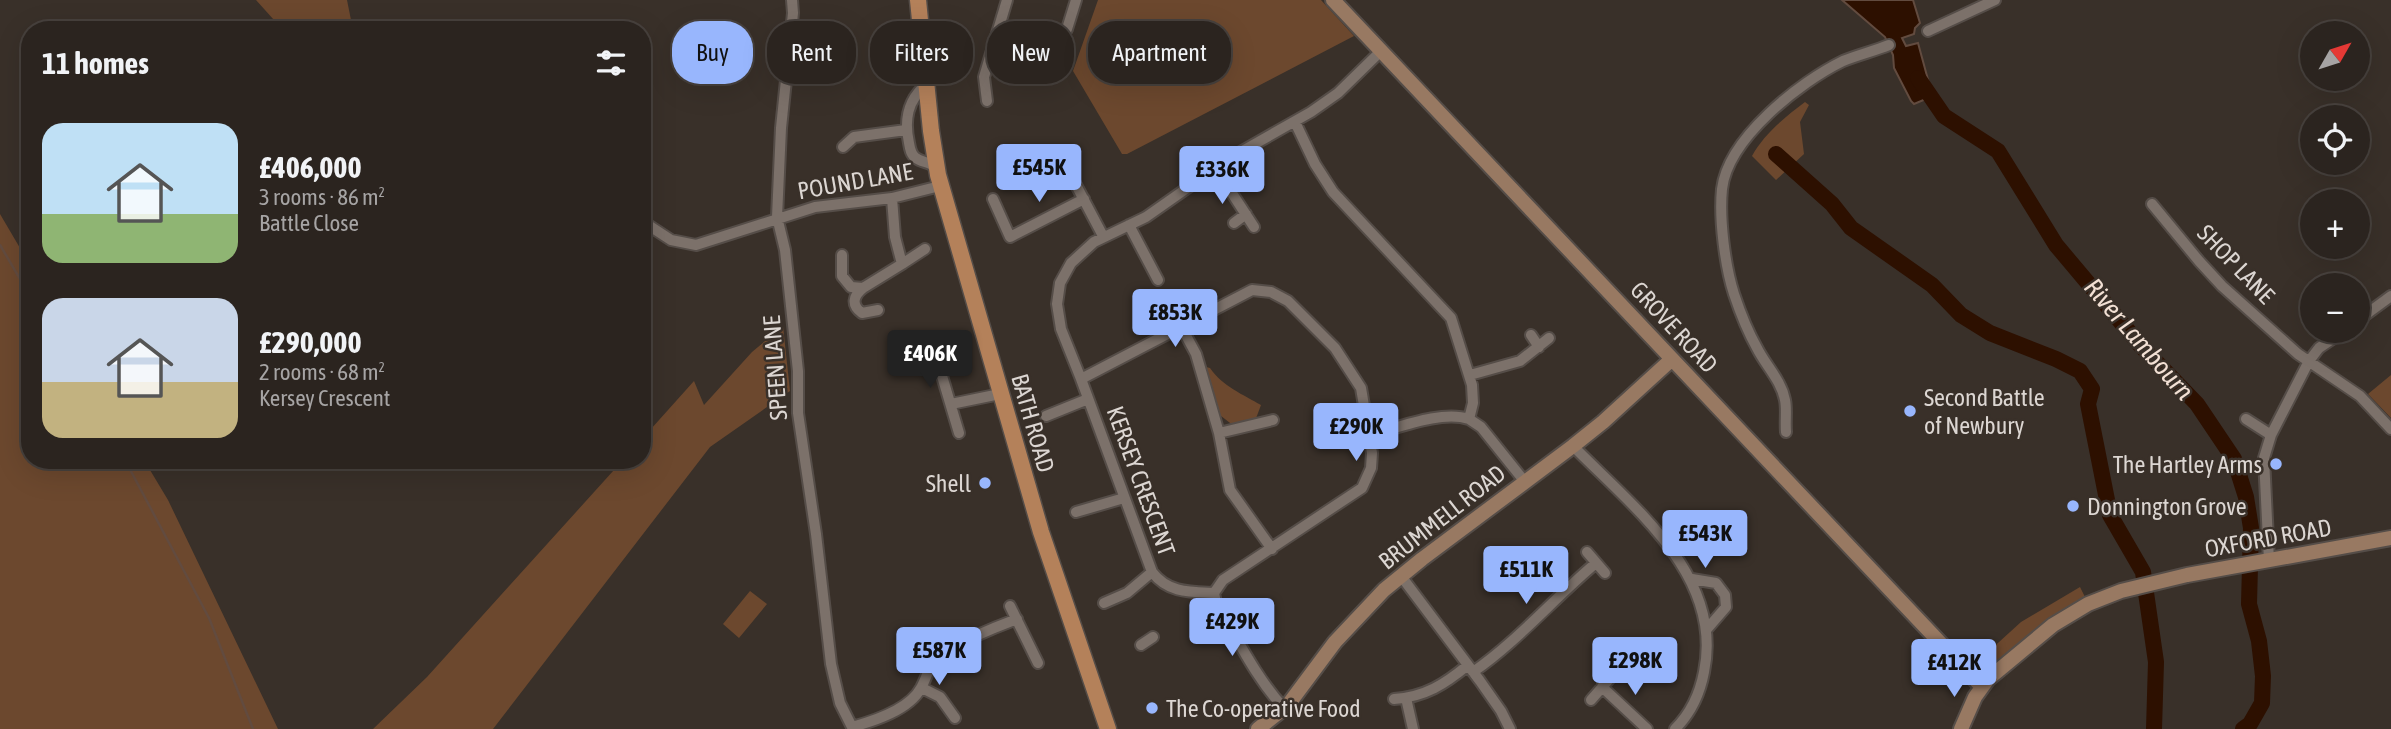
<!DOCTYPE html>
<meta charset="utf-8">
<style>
:root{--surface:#2b241f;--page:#332c28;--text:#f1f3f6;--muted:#a6a4a4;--line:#47413d;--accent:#98b6fd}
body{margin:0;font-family:"Asap Condensed",sans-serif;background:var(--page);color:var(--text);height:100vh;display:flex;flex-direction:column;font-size:26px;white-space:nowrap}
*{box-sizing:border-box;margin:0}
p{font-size:23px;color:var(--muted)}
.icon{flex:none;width:38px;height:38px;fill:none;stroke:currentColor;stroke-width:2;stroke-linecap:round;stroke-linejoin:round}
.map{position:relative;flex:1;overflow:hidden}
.sheet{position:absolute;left:21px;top:21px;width:630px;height:448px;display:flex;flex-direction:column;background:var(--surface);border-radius:28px;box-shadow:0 7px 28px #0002,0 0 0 2px var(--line)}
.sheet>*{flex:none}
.hud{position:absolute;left:672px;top:21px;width:665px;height:63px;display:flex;gap:14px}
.needle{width:46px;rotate:51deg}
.controls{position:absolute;left:2300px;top:21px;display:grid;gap:14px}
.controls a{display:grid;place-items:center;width:70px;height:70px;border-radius:50%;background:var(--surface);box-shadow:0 7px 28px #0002,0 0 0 2px var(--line);font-size:35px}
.price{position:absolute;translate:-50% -60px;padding:0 16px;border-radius:7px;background:var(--accent);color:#111;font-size:23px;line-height:46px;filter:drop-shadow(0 2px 4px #0008)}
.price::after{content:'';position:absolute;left:50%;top:42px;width:21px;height:16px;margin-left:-10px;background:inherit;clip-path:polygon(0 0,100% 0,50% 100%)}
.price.active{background:#222;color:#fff}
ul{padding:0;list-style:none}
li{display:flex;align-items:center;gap:21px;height:175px;padding:0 21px}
li span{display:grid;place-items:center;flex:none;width:196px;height:140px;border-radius:21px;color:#555}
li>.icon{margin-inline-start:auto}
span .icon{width:84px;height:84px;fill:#fffc;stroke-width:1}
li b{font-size:30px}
h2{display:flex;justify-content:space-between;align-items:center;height:84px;padding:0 21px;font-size:30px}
.tag{padding:0 24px;border-radius:28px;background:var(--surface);box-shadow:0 7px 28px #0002,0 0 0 2px var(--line);font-size:24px;line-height:63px}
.tag.active{background:var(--accent);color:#111}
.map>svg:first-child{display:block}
.green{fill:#6c482e}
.water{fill:#2d1000;stroke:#624b3f;stroke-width:2}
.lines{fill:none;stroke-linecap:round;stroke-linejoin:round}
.stream{stroke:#624b3f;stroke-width:2.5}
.river{stroke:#2d1000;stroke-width:16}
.street-casing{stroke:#554d48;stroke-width:14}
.secondary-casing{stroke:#554d48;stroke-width:18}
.primary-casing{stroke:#554d48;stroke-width:19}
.street{stroke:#7c716a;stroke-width:10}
.secondary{stroke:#987962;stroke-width:14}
.primary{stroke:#b4815a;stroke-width:16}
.poi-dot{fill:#98b6fd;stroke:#393029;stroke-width:2.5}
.labels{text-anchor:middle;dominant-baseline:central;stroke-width:5;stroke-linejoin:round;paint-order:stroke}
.street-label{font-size:24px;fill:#dcd6d2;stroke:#393029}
.poi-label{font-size:24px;fill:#dcd6d2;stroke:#393029;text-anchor:start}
.water-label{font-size:26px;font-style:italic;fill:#f2e0d4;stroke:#393029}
</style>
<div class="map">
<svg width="2391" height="729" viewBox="0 0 2391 729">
<rect width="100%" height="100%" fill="#393029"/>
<!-- green -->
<path class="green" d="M256 0H347L353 30H283Z
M1098 0H1321L1354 36 1127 154H1122L1073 71Z
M589 19 596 30H499L504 20Z
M1805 102 1809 105 1800 122 1804 154 1776 180 1752 156C1764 134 1785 117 1805 102Z
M0 214 30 265V460H144L168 500 278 729H0Z
M783 326 790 391 710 447 493 729H373L427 677 623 460H642V439L694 381 704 405 752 352Z
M1206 367 1210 368C1222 386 1244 395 1261 405L1255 421 1234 426 1221 416 1217 417Z
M2391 375V418L2368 394Z
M2080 587 2086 599 2038 630 1987 670H1981L1977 662 2021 622Z
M750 591 767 604 739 638 723 624Z"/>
<!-- water -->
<path class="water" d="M1842 0H1913L1920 23 1915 28 1914 34 1902 38 1906 46 1918 43 1930 87 1926 99 1914 104 1911 101 1894 68 1893 55 1885 37Z"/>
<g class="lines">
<!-- stream -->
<path class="stream" d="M0 245 30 296
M125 460 209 618 253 729"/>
<!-- river -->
<path class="river" d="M1918 78 1944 116 1998 151 2056 245 2141 346 2197 404 2234 459 2246 497 2251 528 2249 604 2259 641 2263 676 2262 703 2250 724 2243 729
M1776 154 1832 204 1851 228 1932 285 1961 315 1990 333 2056 359 2080 371 2092 389 2088 404 2110 515 2143 572 2156 662 2154 729"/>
<defs>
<path id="street" d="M792 0 793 13 781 128 777 217 785 250 798 371V413L816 534 831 664 840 703 853 729
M1928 31 1995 0
M1053 55 1067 29 1076 0
M927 84C907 100 904 120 909 143 910 149 911 155 916 158 921 162 929 162 936 167
M987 101 984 77 1007 0
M1295 122 1315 164 1333 192 1451 318 1472 385 1473 403 1469 419 1481 427 1525 482
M843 147 854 137 906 130
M1066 166 1103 236
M1215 167 1254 227
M993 199 1010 237 1084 199
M2152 204 2199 261 2222 286 2298 354 2360 396 2391 429
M642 221 671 240 696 245 815 207 892 198 940 186
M1234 223 1246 214
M1129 225 1158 280
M842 255V276L851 287 863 288 902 264 895 237 892 198
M902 264 925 249
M863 288C853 296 851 305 862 313L878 310
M2357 321 2391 296
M1182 328 1196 354 1219 433 1230 490 1272 549
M1531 335 1539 347
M931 339 959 433
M917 351 932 345
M1470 375 1520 361 1549 338
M1081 379 1252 290 1271 292 1288 301 1335 348 1361 388 1372 453 1371 468 1362 488 1223 580 1214 593
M951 404 1000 394
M1046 416 1088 399
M2246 419 2271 435
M1786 432C1785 421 1787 409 1785 400 1781 380 1766 366 1757 348 1748 332 1740 312 1734 294 1725 266 1719 219 1722 189 1728 138 1800 82 1843 61 1858 55 1874 51 1889 45
M1219 433 1273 420
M1370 435C1398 428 1441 410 1469 419
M1573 446C1633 507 1724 576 1704 672 1700 693 1690 714 1675 729
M1076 512 1124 498
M1587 552 1605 573
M2269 561 2264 458 2271 435 2309 361 2319 348 2344 331
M1401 576 1480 681 1501 711 1510 729
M1692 579 1716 583 1725 595 1726 607 1707 629
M1214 593C1190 592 1168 593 1152 572L1081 379 1061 329 1057 304 1060 283 1071 263 1094 242 1146 217 1230 158 1311 112 1338 93 1381 51
M1214 593 1216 603C1237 638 1256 678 1284 708
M1104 603 1127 593 1152 572
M1010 606 1038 663
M1141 645 1153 637
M1473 672C1519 640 1554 598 1596 563
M1602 687 1647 729
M922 688 940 697 955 718
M1406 698 1413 729
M1394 699C1425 697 1445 684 1468 665
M1591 700 1612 676
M852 727C874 721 909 710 921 688 926 679 929 667 935 659 943 648 1001 625 1017 619"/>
<path id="secondary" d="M1333 0 1981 686
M1258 729 1288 705 1335 642 1384 590 1422 559 1573 446 1603 422 1672 359
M1961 729 1975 697 1988 679 2053 625 2088 604 2121 591 2187 575 2391 538"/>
<path id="primary" d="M918 0 931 131 938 175 1041 532 1108 729"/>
</defs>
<!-- street casing -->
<use href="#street" class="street-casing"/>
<!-- secondary casing -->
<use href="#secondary" class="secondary-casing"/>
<!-- primary casing -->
<use href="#primary" class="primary-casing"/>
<!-- street -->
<use href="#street" class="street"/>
<!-- secondary -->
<use href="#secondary" class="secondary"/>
<!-- primary -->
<use href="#primary" class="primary"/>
</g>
<!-- markers -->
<g class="poi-dot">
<circle cx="1910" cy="411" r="7"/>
<circle cx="2276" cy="464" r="7"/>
<circle cx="985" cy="483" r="7"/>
<circle cx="2073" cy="506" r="7"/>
<circle cx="1152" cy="708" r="7"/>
</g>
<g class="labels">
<!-- street labels -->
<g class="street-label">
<text transform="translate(855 181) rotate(-10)">POUND LANE</text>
<text transform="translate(2236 264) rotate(46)">SHOP LANE</text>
<text transform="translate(1674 327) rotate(47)">GROVE ROAD</text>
<text transform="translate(775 368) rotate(-94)">SPEEN LANE</text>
<text transform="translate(1033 423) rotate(74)">BATH ROAD</text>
<text transform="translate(1141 481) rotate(70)">KERSEY CRESCENT</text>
<text transform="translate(1442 517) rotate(-38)">BRUMMELL ROAD</text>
<text transform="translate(2268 538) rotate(-10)">OXFORD ROAD</text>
</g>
<!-- poi labels -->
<g class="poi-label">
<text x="1924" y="397">Second Battle<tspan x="1924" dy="28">of Newbury</tspan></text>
<text x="2262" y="464" text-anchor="end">The Hartley Arms</text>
<text x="971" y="483" text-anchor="end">Shell</text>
<text x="2087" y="506">Donnington Grove</text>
<text x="1166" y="708">The Co-operative Food</text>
</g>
<!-- water labels -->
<g class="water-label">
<text transform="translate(2139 339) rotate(49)">River Lambourn</text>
</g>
</g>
</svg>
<div class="controls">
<a><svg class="needle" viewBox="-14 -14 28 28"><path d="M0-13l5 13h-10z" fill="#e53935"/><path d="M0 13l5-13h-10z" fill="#a6a4a4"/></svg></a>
<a><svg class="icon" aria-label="locate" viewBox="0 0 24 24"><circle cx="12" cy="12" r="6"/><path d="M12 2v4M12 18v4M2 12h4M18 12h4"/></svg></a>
<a>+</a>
<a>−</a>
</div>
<b class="price" style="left:1039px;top:204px">£545K</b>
<b class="price" style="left:1222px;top:206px">£336K</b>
<b class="price" style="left:1175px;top:349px">£853K</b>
<b class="price active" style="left:930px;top:390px">£406K</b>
<b class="price" style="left:1356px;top:463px">£290K</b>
<b class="price" style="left:1705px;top:570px">£543K</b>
<b class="price" style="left:1526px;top:606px">£511K</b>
<b class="price" style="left:1232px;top:658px">£429K</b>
<b class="price" style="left:939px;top:687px">£587K</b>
<b class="price" style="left:1635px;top:697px">£298K</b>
<b class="price" style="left:1954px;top:699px">£412K</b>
<div class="hud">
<a class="tag active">Buy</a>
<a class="tag">Rent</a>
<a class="tag">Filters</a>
<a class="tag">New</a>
<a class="tag">Apartment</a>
</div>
<section class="sheet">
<h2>11 homes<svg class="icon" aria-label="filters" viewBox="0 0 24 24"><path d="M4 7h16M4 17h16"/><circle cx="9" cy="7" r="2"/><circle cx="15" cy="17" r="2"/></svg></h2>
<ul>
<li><span style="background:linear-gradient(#bfe0f5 65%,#8fb573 0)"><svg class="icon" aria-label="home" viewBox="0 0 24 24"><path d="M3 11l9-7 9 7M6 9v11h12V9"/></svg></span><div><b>£406,000</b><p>3 rooms · 86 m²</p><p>Battle Close</p></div></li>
<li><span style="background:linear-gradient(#c9d6e8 60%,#c2b280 0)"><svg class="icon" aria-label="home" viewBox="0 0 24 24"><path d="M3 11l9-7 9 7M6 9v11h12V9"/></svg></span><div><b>£290,000</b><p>2 rooms · 68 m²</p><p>Kersey Crescent</p></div></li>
</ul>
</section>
</div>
